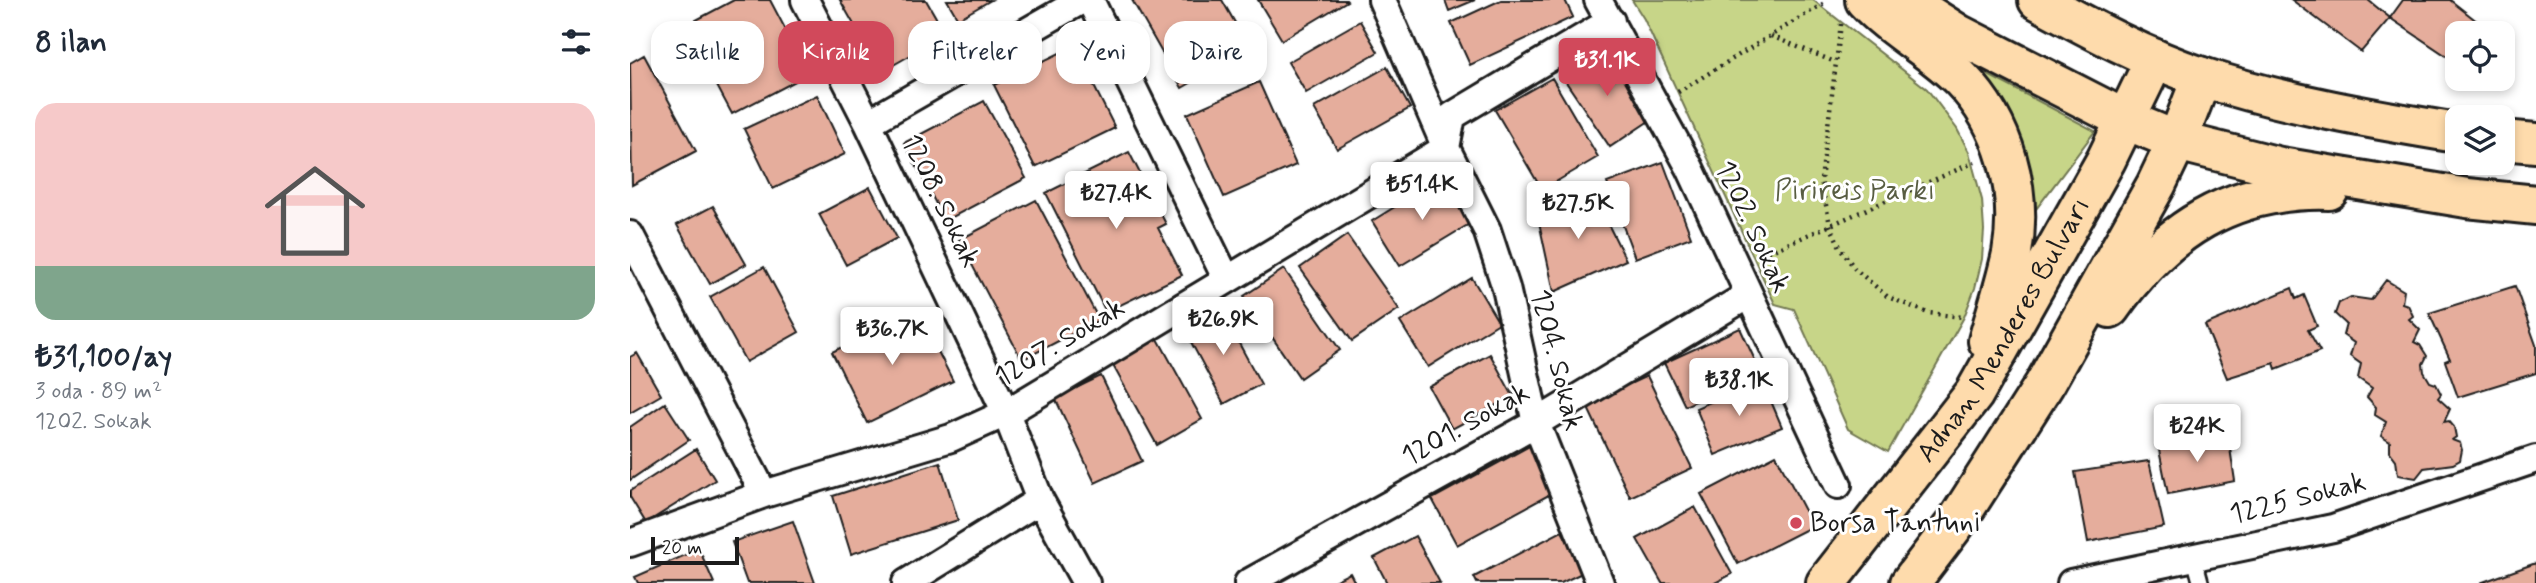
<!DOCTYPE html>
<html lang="tr">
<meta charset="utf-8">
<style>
:root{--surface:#fff;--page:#f6f6f7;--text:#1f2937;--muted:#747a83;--accent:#d1495b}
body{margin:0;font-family:Mynerve,sans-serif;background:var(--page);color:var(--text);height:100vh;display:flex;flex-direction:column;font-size:26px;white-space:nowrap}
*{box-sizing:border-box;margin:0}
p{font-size:23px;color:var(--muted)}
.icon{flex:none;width:38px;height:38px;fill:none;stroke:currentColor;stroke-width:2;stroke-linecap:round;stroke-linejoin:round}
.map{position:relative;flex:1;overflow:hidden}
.drawer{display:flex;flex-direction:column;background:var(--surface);width:630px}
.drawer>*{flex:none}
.guide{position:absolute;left:21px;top:21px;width:665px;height:63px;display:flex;gap:14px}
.tools{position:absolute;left:1815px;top:21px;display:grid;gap:14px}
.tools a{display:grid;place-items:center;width:70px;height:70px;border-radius:14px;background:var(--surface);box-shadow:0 4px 10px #0003;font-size:35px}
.scale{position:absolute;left:21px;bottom:18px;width:88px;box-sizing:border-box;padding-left:7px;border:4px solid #1c1c1c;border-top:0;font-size:19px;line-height:24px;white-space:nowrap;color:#1c1c1c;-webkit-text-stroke:5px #fff;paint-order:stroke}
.price{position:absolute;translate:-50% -60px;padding:0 16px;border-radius:7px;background:#fff;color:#222;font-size:23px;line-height:46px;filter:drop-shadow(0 2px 4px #0008)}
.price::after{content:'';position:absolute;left:50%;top:42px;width:21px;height:16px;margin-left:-10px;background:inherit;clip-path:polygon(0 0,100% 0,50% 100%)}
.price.current{background:var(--accent);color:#fff}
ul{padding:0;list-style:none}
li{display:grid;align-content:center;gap:14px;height:371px;padding:0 35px}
li span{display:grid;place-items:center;height:217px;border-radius:21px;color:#555}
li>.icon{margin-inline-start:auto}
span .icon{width:126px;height:126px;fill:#fffc;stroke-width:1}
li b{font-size:30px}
h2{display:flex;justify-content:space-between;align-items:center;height:84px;padding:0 35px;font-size:30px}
.tag{padding:0 24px;border-radius:21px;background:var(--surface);box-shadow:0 4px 10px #0003;font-size:24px;line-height:63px}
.tag.current{background:var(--accent);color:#fff}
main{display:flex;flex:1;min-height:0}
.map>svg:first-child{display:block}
.green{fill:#c7d588;stroke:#727852;stroke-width:2}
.building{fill:#e5ad9c;stroke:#1c1c1c;stroke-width:2}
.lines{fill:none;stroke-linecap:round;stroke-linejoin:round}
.service-casing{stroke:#1c1c1c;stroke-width:19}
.minor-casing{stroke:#1c1c1c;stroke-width:32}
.primary-casing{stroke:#1c1c1c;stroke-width:44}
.path{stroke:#1c1c1c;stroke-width:4.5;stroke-dasharray:2 5;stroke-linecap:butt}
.service{stroke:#fff;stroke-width:14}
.minor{stroke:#fff;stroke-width:26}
.primary{stroke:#fedbac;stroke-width:38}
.poi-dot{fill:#d1495b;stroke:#fff;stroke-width:2.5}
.labels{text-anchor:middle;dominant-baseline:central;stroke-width:6;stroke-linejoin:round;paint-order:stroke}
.park-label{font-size:28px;fill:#585d42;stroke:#fff}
.street-label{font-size:28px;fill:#1c1c1c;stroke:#fff}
.poi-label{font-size:28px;fill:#1c1c1c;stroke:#fff;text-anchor:start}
</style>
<main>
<section class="drawer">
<h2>8 ilan<svg class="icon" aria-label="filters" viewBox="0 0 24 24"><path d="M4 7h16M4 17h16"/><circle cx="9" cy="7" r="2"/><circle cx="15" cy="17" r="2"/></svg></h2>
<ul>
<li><span style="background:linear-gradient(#f6c9c9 75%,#7fa58c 0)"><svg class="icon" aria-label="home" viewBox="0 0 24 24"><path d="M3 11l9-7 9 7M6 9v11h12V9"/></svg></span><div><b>₺31,100/ay</b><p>3 oda · 89 m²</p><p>1202. Sokak</p></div></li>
</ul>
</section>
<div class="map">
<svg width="1906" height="583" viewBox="0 0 1906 583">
<rect width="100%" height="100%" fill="#fff"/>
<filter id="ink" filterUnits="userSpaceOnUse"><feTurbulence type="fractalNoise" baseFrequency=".0143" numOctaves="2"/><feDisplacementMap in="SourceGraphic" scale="14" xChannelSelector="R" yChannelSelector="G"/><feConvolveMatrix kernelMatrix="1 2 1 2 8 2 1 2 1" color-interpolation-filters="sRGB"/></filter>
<g filter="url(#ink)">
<!-- green -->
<path class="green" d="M1002 0H1183L1297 89 1327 129 1339 152 1352 200 1354 230 1352 259 1345 288 1334 317 1258 452 1218 429 1164 309 1145 304 1014 19Z
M1345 68 1465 131 1394 225Z"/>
<!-- building -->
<path class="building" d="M104 0H140L179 74 102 114 55 26Z
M210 0H296L316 35 251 72Z
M317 0H361L328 19Z
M502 0H592L620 49 552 88Z
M628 0H716L717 1 652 40Z
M815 0H845L819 11Z
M871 0H935L943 17 840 65 821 23Z
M1662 0H1738L1760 18 1731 52Z
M1773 0H1820L1862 33H1827V63L1760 18Z
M730 21 748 52 676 93 658 62Z
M444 46 485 128 405 167 364 85Z
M973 48 1022 119 980 147 932 76Z
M14 55 66 151 2 185 0 63Z
M757 67 780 108 707 149 684 108Z
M922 78 968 157 912 190 865 110Z
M629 82 666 165 594 197 557 114Z
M187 95 215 154 143 189 114 129Z
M354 101 396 178 315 221 274 143Z
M499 152 536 224 528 228 552 275 476 312 416 193Z
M1033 162 1061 237 1005 258 977 183Z
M813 177 841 223 770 266 742 221Z
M240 187 267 238 216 265 189 214Z
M962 192 996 260 924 292 907 213Z
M406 200 469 320 392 360 329 240Z
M83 206 116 264 80 284 47 225Z
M717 235 769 309 722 341 670 268Z
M134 267 169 332 116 362 80 297Z
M654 269 710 350 670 378 614 296Z
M842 278 869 323 798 367 770 322Z
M1756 280 1774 291 1772 303 1778 305 1783 316 1779 319 1790 330 1784 342 1790 345 1797 356 1793 364 1794 372 1800 382 1806 384 1811 394 1808 398 1820 409 1814 422 1819 421 1824 427 1826 437 1822 440 1830 443 1832 450 1830 460 1823 464 1794 468 1786 478 1768 475 1766 460 1760 452V442L1751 436 1756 422 1745 415 1746 407 1737 397 1742 388 1728 378 1731 364 1720 356 1724 343 1713 335 1716 324 1705 314 1709 303 1721 297 1741 300Z
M1885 286 1906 345V373L1828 397 1815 361 1820 359 1799 313Z
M1662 288 1666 299 1674 295 1687 326 1678 330 1690 351 1646 369 1644 363 1597 378 1575 325Z
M287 310 323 381 237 423 202 352Z
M591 310 631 384 594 404 554 329Z
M1110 328 1130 371 1055 406 1034 363Z
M527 337 572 419 527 445 481 362Z
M7 353 31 395 0 413V357Z
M860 354 883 396 822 429 799 387Z
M471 376 512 461 465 483 425 398Z
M1017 376 1062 468 1000 497 956 404Z
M1132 380 1152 427 1085 455 1066 408Z
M35 403 59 440 0 480V427Z
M1598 435 1605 481 1538 494 1528 445Z
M903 444 928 490 827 545 802 499Z
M66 449 85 480 16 523 0 497V491Z
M1146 455 1183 526 1108 564 1071 494Z
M1519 461 1534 527 1458 542 1445 472Z
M310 462 328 520 221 554 203 496Z
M1065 507 1102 574 1085 583H1032L1007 539Z
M163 521 185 583H117L102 542Z
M932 531 954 572 931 583H847L844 577Z
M785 536 810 583H757L744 558Z
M69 549 84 583H8L5 577Z
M1906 563V583H1850Z
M720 573 725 583H700Z"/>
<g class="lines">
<defs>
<path id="service" d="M1564 557 1571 583"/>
<path id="minor" d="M175 0 238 123 376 413 410 500 456 583
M460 0 597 280
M752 0 816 148 857 230 876 288 906 423 970 583
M968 0 1060 168 1208 485
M238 123 452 0
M0 235 134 494
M0 543 134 494 321 438 376 413 816 148 822 116 981 21
M276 583 410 500
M618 583 906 423 1118 295
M1441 583 1703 528 1906 459"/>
<g id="primary">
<path d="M1235 0C1263 30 1302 50 1331 79 1375 124 1393 191 1382 253 1376 282 1366 312 1358 341"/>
<path d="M1275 0 1328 34 1496 120 1547 141 1650 167 1837 198 1906 205"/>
<path d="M1408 0C1461 29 1515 58 1572 77 1655 104 1741 119 1827 133"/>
<path d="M1872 140 1906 143"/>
<path d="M1480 308C1534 231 1601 187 1699 190"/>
<path id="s1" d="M1196 583 1344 394 1476 160 1525 59"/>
<path d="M1280 583 1325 524 1414 385 1526 185 1547 141 1572 77"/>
</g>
</defs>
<!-- service casing -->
<use href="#service" class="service-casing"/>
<!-- minor casing -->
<use href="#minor" class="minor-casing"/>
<!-- primary casing -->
<use href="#primary" class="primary-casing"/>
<!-- path -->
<path class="path" d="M1211 24 1191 180 1200 225 1211 249 1225 269 1258 297 1298 313 1333 317
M1141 36 1205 62
M1048 92 1196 2
M1132 255 1345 162"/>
<!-- service -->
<use href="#service" class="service"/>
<!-- minor -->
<use href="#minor" class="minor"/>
<!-- primary -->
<use href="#primary" class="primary"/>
</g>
</g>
<!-- markers -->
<circle class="poi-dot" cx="1166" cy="523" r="7"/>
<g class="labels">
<!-- park labels -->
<g class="park-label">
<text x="1225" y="191">Pirireis Parkı</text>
</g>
<!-- street labels -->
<g class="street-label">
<text transform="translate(310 201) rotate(64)">1208. Sokak</text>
<text transform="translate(1122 227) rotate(65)">1202. Sokak</text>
<text stroke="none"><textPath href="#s1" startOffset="310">Adnan Menderes Bulvarı</textPath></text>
<text transform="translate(430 343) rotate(-31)">1207. Sokak</text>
<text transform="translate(926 360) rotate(76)">1204. Sokak</text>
<text transform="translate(836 425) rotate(-29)">1201. Sokak</text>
<text transform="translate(1668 499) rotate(-14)">1225 Sokak</text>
</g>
<!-- poi labels -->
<g class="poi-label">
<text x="1180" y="523">Borsa Tantuni</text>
</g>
</g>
</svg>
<div class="tools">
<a><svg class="icon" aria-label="locate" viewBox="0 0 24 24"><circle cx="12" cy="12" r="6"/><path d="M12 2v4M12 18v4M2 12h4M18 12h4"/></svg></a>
<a><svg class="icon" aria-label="layers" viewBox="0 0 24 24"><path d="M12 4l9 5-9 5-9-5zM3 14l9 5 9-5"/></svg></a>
</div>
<div class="scale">20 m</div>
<b class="price current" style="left:977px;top:98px">₺31.1K</b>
<b class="price" style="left:792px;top:222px">₺51.4K</b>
<b class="price" style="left:486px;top:231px">₺27.4K</b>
<b class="price" style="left:948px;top:241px">₺27.5K</b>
<b class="price" style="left:593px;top:357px">₺26.9K</b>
<b class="price" style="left:262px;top:367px">₺36.7K</b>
<b class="price" style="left:1109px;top:418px">₺38.1K</b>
<b class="price" style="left:1567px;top:464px">₺24K</b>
<div class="guide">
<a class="tag">Satılık</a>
<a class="tag current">Kiralık</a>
<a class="tag">Filtreler</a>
<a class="tag">Yeni</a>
<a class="tag">Daire</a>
</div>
</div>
</main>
